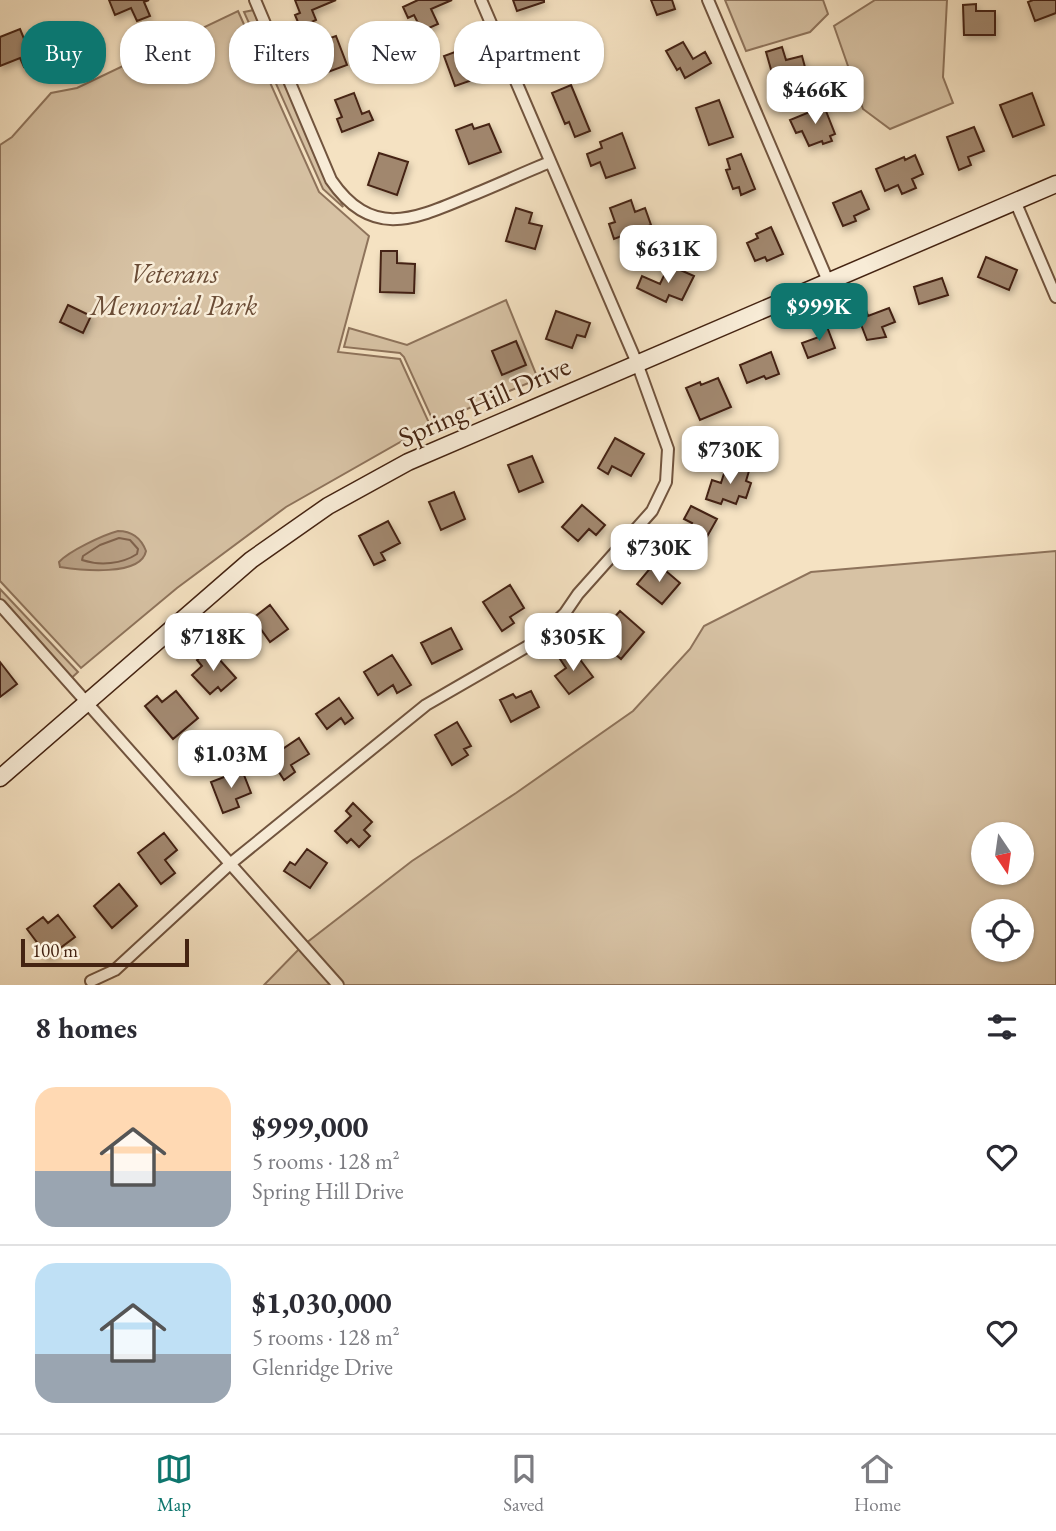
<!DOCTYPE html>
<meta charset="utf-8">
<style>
:root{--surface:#fff;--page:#f7f7f7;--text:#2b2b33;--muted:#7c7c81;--line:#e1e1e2;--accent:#0f766e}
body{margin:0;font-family:"EB Garamond",serif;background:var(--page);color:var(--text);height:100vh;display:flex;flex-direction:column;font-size:26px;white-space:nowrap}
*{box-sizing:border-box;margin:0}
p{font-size:23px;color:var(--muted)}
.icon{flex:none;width:38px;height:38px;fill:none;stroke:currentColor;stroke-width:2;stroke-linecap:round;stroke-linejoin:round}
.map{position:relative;height:985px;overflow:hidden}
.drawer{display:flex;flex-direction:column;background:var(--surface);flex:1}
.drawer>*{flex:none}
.top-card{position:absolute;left:21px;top:21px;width:700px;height:63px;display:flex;gap:14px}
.needle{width:46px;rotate:167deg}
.tools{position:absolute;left:971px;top:822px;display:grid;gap:14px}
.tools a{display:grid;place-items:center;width:63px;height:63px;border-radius:50%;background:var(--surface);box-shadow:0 2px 5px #0004;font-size:35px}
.scale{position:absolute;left:21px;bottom:18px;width:168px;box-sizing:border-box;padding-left:7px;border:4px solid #452412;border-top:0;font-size:19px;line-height:24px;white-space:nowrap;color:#452412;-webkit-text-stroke:5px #f8ecd7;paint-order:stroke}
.price{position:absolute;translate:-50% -60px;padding:0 16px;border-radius:14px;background:#fff;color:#222;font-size:23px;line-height:46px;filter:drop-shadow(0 2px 4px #0008)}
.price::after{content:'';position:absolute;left:50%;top:42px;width:21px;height:16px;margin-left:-10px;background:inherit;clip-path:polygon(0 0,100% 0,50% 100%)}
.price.current{background:var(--accent);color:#fff}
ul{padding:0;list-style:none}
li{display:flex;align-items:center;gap:21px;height:175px;padding:0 35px}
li+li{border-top:2px solid var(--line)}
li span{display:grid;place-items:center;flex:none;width:196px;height:140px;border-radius:21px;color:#555}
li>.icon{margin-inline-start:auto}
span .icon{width:84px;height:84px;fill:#fffc;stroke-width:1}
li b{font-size:30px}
h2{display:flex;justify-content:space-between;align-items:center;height:84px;padding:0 35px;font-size:30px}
.chip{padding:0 24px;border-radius:28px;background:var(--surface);box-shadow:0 2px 5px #0004;font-size:24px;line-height:63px}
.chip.current{background:var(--accent);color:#fff}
.tabs{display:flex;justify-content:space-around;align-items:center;height:98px;border-top:2px solid var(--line);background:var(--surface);font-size:19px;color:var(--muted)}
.tabs a{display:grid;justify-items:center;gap:4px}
.tabs .current{color:var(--accent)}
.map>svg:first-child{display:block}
.green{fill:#d7c2a4;stroke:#8e735b;stroke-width:2;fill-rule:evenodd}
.water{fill:#b9a186;stroke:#8b6f58;stroke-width:2}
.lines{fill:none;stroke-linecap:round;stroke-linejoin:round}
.shore{stroke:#7f624c;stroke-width:2}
.building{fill:#a1876e;stroke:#452412;stroke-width:2;filter:url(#shadow)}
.street-casing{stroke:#71543e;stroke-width:14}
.secondary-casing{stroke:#452412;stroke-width:19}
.street{stroke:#f8ecd7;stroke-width:10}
.secondary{stroke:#f8ecd7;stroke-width:16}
.labels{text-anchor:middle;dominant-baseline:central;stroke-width:5;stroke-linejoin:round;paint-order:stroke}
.park-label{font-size:28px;font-style:italic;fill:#6a4c36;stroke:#f8ecd7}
.street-label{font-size:28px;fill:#452412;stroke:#f8ecd7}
</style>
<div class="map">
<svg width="1056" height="985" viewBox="0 0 1056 985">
<defs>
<filter id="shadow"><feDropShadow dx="2" dy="4" stdDeviation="3.5" flood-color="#0004"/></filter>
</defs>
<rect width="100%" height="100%" fill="#f5e2c2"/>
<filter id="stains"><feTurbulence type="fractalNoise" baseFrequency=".00286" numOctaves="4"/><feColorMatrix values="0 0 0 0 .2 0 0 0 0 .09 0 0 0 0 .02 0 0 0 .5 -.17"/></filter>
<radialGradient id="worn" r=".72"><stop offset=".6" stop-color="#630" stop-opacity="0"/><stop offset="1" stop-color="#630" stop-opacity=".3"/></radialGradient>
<!-- green -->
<path class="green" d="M725 0H823L828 14 810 32 746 51Z
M875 0H947L943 77 953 103 890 129 863 109 834 26Z
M254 10 336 187 343 207 323 189 244 12Z
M238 11 319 192 369 236 338 352 400 359 430 425 286 507 177 588 81 668 0 581V145L12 137 51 93 77 88Z
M506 300 538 379 434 423 404 357 400 353 344 347 349 328 407 345Z
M1056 551V985H264L301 947 412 861 516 793 633 711 690 649 704 626 811 572ZM984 835H1022V873H984ZM984 912H1022V950H984Z
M0 589 78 672 66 683 0 604Z"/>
<!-- water -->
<path class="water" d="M118 531C131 531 141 538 146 551 141 577 80 570 60 567L59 562C69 551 103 535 118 531Z"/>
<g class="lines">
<!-- shore -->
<path class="shore" d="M119 538 130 540 138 549 137 554C122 564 100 566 82 560L83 556 100 545Z"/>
</g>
<!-- building -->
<path class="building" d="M109 0H149L144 2 150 16 137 21 131 8 115 15Z
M295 0H336L312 10 316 20 300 27 295 15 300 13Z
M418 0H452L431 9 438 24 422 31 414 15 408 18 403 7Z
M513 0H544V2L517 11Z
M651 0H672L675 9 657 15Z
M1033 0H1056V13L1035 21 1028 2Z
M976 4V11H995V35H964L963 5Z
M20 29 34 63 24 67 20 58 0 66V37Z
M560 29 564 39 570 37 574 46 568 48 571 56 549 64 543 48 535 51 530 40Z
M336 36 347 65 328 72 322 57 312 61 307 46Z
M683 42 693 59 705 52 711 63 685 78 680 68 677 70 666 51Z
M782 47 786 60 802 56 806 71 796 74 798 80 776 87 766 52Z
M463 49 468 64 478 61 484 76 455 86 444 56Z
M571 85 590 131 575 137 569 122 565 124 552 93Z
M354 93 362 114 369 111 373 120 342 132 337 119 342 117 335 100Z
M1032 93 1044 125 1013 137 1000 105Z
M719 100 733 137 709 145 696 108Z
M824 106 835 134 830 136 832 141 823 144 822 141 809 146 802 131 796 133 790 120Z
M472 124 474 129 489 124 501 152 469 164 456 130Z
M974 127 984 151 968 157 971 165 959 170 947 137Z
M622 133 635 168 606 178 600 162 591 166 587 154 602 148 600 142Z
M379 153 408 162 397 195 368 185Z
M741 154 755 189 741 195 739 187 733 189 726 170 730 169 727 159Z
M915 155 923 174 912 179 916 188 902 194 898 185 885 191 876 169 904 157 905 160Z
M861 191 869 209 854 216 856 221 843 226 833 203Z
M631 200 635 212 645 208 651 225 614 239 609 224 615 222 610 208Z
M516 208 532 213 529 223 542 226 535 249 506 241Z
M771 227 783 254 767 261 765 257 755 261 747 243 758 238 756 234Z
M381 251H397V263L415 264 414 293 380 292Z
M986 257 1017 270 1009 290 978 277Z
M669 265 694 276 682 300 669 295 666 302 637 288 642 276 660 284Z
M942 278 948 295 919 304 914 287Z
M68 305 91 316 83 333 60 322Z
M889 308 895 322 882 327 886 337 867 340 857 314 866 310 868 316Z
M556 311 590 323 585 337 577 335 572 348 546 339Z
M826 324 835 348 808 358 802 343 819 337 816 329Z
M516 341 526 365 502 375 492 351Z
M771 352 779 374 766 379 764 376 747 383 740 365Z
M718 378 731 407 700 420 686 388 700 382 701 385Z
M615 438 644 454 631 476 612 466 608 474 598 468Z
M532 456 543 482 519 492 508 465Z
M769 456 770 465 749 466V457Z
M727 464 749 471 746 481 751 483 746 498 739 496 736 504 723 499 721 504 706 499 712 480 721 483Z
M454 492 465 519 441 530 429 502Z
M582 505 605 525 596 535 589 529 578 541 562 527Z
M691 506 717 519 704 542 687 533 692 523 684 519Z
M388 521 400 543 381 553 385 560 374 565 359 536Z
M659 565 680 583 662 604 637 584 652 566 656 569Z
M510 585 524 608 510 617 514 623 502 631 483 602Z
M270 605 288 629 270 642 260 628 256 632 248 622Z
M620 611 644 632 621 659 590 633 600 621 606 627Z
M451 628 462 649 432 664 421 643Z
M210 649 236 678 221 691 218 687 210 694 192 675 202 666 197 660Z
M573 650 593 677 569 694 555 676 566 668 560 659Z
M392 655 411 685 397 693 393 685 378 695 364 672Z
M0 662 17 684 0 697Z
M176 691 198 718 173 739 145 706 157 696 162 702Z
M531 691 539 707 511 722 500 700 513 694 516 698Z
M339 698 353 718 345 724 341 718 327 729 316 714Z
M457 722 471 746 464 749 468 755 452 765 435 735Z
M299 738 309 754 291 765 295 772 284 780 262 746 271 741 278 752Z
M242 770 251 793 236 799 239 807 223 813 211 782Z
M353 803 372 822 364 830 370 836 359 847 351 839 347 843 335 831 351 816 346 811Z
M164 833 177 850 165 860 175 873 161 884 138 853Z
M307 849 327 863 310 888 284 871 290 862 295 865Z
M119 884 137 906 112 928 94 906Z
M58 915 75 937 48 957 27 929 43 917 48 923Z"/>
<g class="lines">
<defs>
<path id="street" d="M255 0 331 180C372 240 415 219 470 196 497 185 523 173 550 162
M708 0 828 281
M1015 201 1056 297
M0 605 338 985
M91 981 115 970 230 864 426 705 535 642 565 613 578 594 652 511 666 482 668 449 637 363 481 0"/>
<path id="secondary" d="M0 778 251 560 328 506 408 462 1056 184"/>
</defs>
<!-- street casing -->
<use href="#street" class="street-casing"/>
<!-- secondary casing -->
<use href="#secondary" class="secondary-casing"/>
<!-- street -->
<use href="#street" class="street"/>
<!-- secondary -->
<use href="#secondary" class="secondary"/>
</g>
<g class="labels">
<!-- park labels -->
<g class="park-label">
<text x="174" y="273">Veterans<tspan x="174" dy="32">Memorial Park</tspan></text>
</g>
<!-- street labels -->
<g class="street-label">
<text transform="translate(484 401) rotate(-24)">Spring Hill Drive</text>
</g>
</g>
<rect width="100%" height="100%" filter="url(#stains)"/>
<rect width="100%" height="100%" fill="url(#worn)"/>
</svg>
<div class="tools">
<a><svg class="needle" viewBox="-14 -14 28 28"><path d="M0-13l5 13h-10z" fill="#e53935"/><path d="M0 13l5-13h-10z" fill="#7c7c81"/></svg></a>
<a><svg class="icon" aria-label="locate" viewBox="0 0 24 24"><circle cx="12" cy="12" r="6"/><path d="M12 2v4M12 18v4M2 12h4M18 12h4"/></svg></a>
</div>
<div class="scale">100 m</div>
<b class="price" style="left:815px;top:126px">$466K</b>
<b class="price" style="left:668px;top:285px">$631K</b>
<b class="price current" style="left:819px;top:343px">$999K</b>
<b class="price" style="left:730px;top:486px">$730K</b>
<b class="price" style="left:659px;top:584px">$730K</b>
<b class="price" style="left:213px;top:673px">$718K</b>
<b class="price" style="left:573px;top:673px">$305K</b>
<b class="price" style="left:231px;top:790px">$1.03M</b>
<div class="top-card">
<a class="chip current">Buy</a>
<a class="chip">Rent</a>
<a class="chip">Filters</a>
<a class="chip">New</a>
<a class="chip">Apartment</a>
</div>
</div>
<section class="drawer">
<h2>8 homes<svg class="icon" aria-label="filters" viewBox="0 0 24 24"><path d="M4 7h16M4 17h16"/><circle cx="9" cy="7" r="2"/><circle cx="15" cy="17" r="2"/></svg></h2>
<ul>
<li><span style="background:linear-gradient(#ffd9b3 60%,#9aa5b1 0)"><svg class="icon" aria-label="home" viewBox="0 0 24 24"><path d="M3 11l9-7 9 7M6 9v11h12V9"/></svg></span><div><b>$999,000</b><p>5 rooms · 128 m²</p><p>Spring Hill Drive</p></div><svg class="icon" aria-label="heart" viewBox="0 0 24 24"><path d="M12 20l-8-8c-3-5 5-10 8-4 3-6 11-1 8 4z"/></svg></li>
<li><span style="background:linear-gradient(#bfe0f5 65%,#9aa5b1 0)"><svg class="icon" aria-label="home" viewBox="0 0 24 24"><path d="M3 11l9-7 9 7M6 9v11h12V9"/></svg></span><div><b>$1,030,000</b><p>5 rooms · 128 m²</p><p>Glenridge Drive</p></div><svg class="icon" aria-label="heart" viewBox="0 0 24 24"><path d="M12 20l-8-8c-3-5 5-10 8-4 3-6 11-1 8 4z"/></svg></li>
</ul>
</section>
<nav class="tabs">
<a class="current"><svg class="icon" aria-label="map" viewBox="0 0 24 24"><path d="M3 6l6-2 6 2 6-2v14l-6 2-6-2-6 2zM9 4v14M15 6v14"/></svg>Map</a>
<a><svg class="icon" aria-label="saved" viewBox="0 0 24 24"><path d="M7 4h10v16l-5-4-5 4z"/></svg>Saved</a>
<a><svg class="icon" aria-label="home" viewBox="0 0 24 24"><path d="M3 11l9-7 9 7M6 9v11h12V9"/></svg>Home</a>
</nav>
